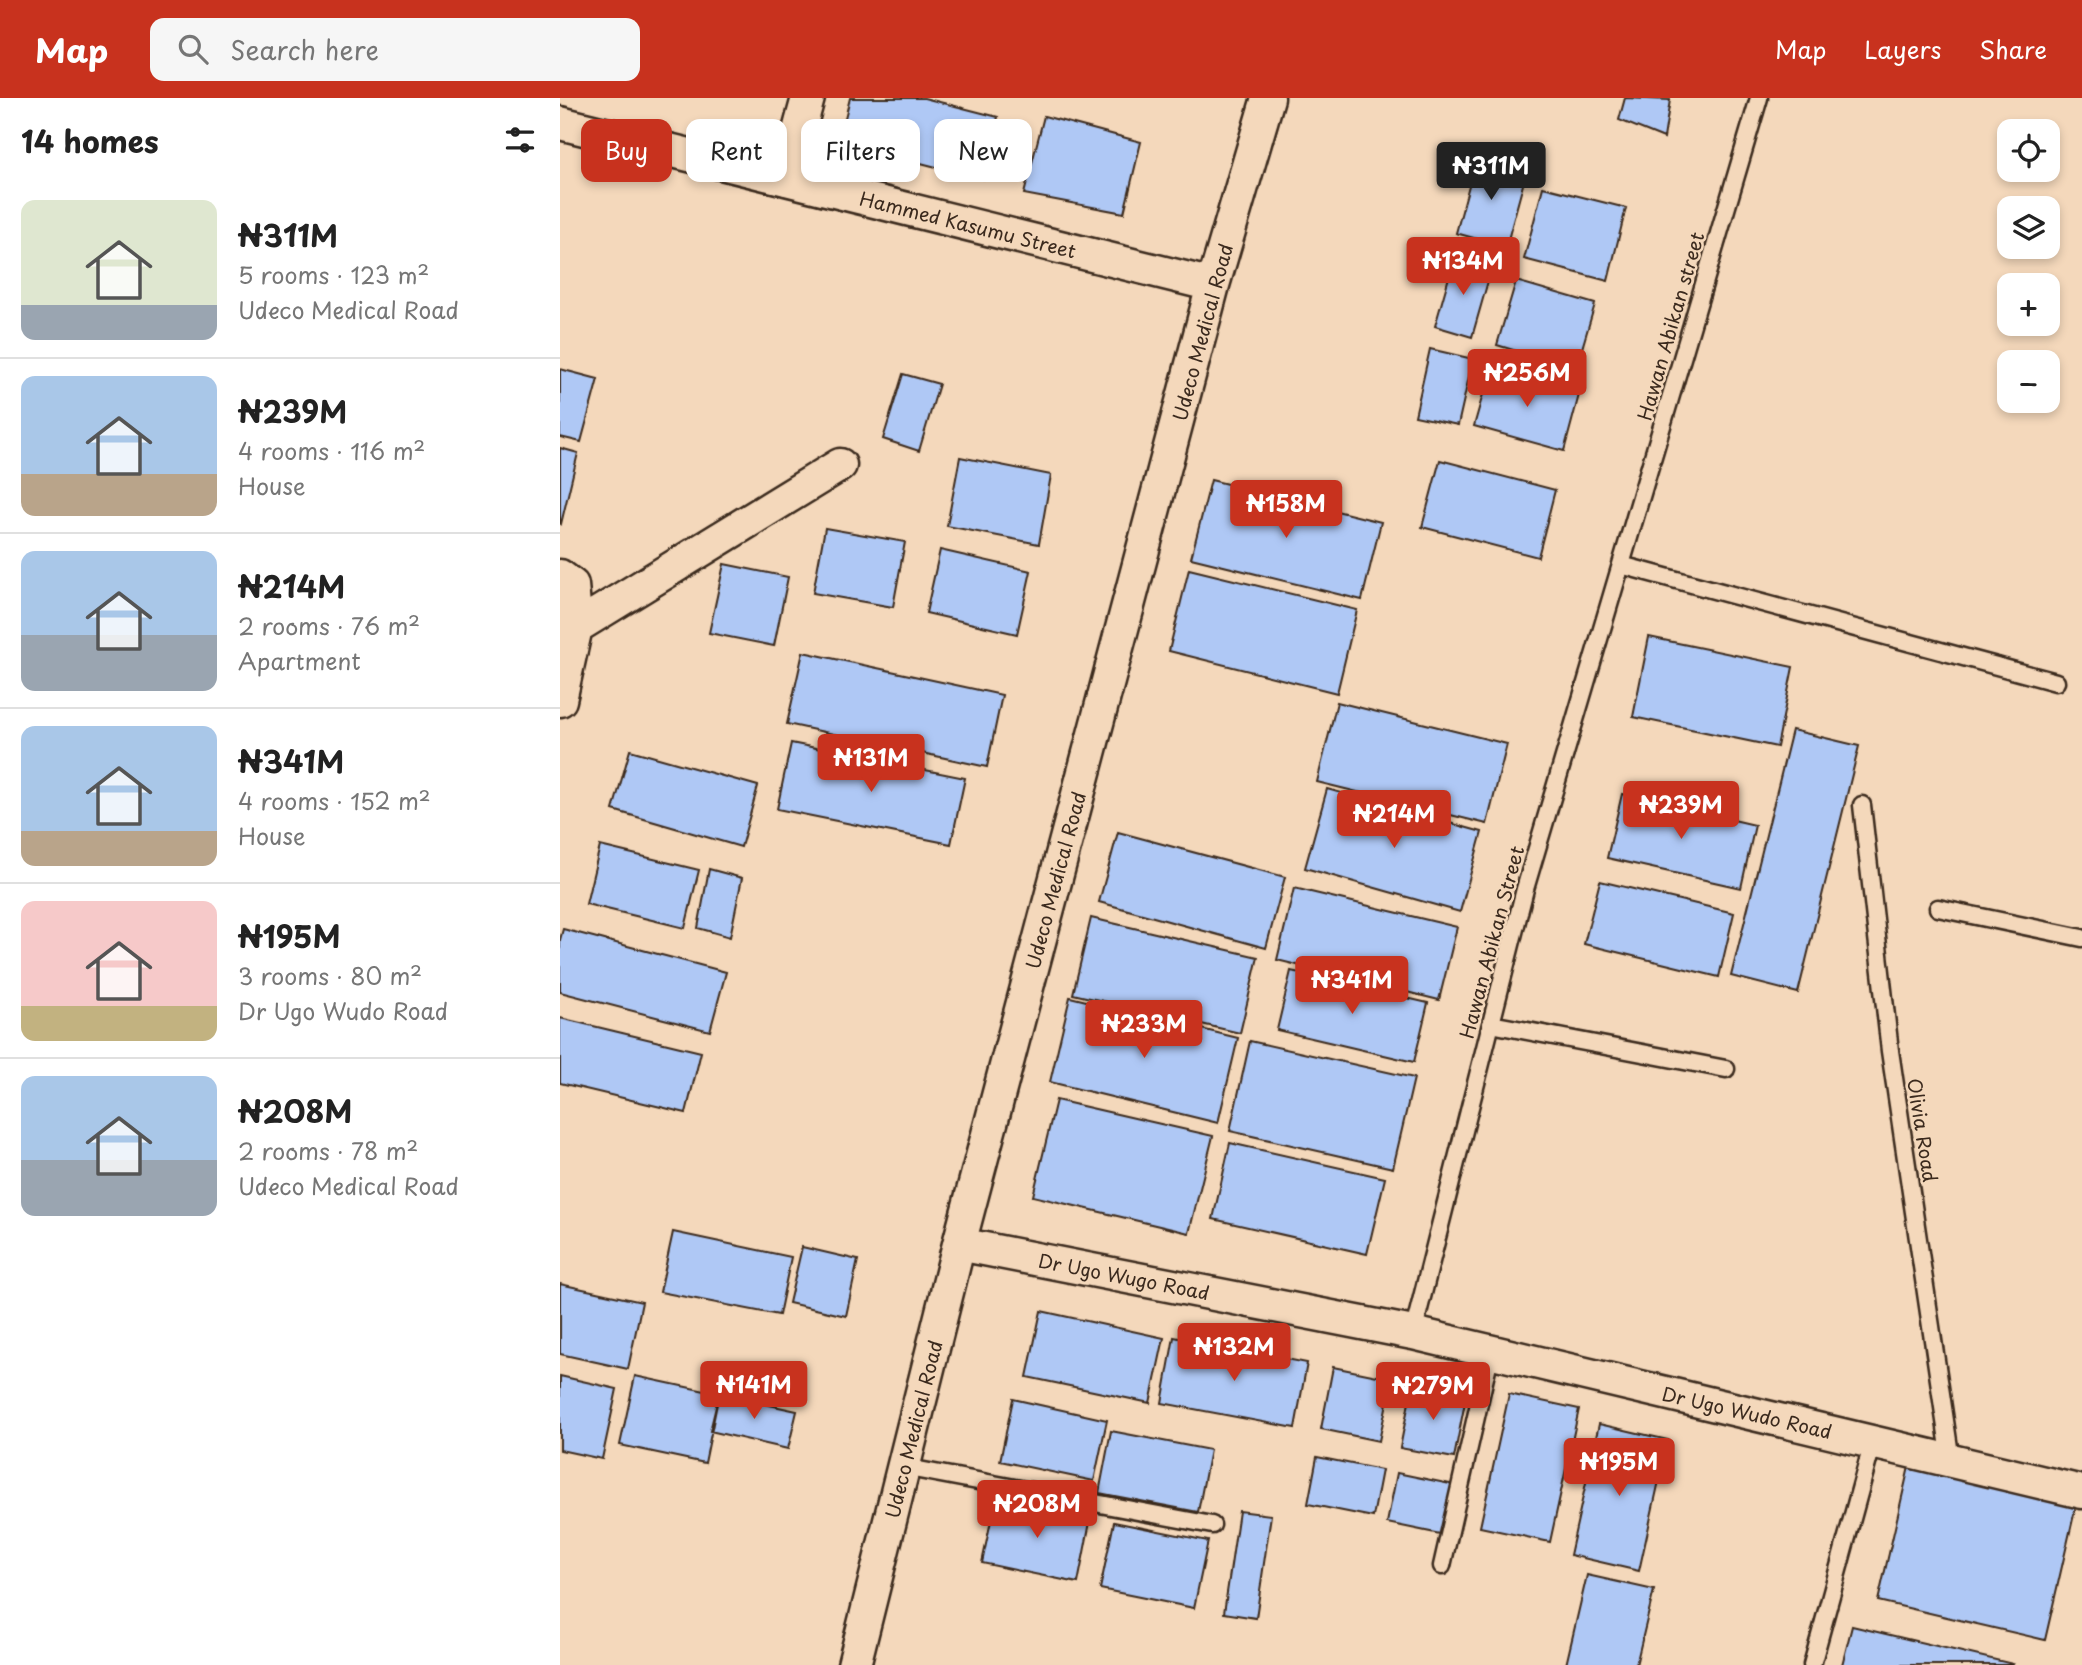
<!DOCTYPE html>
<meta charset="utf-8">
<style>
:root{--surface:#fff;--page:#f6f6f6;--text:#222;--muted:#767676;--line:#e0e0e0;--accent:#c8321e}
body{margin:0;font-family:"Playpen Sans",sans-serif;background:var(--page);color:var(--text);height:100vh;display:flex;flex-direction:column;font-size:26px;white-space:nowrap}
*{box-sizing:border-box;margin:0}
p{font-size:23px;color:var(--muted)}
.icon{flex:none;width:38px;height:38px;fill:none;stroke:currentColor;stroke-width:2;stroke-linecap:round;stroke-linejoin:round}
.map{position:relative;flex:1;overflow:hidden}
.panel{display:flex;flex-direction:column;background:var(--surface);width:560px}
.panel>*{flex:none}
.hud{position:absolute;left:21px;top:21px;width:665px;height:63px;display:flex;gap:14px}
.tools{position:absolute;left:1437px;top:21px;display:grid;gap:14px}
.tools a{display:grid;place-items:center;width:63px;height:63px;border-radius:14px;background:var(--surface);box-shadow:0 4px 10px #0003;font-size:35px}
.price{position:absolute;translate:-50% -60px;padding:0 16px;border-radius:7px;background:var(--accent);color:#fff;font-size:23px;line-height:46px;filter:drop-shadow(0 2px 4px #0008)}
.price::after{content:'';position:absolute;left:50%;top:42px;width:21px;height:16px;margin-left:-10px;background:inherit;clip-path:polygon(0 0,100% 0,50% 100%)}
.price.current{background:#222;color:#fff}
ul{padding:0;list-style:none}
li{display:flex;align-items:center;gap:21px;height:175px;padding:0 21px}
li+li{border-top:2px solid var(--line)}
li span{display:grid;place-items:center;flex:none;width:196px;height:140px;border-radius:14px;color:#555}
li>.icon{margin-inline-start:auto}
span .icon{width:84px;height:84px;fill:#fffc;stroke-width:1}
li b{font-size:30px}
h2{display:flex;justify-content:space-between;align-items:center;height:84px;padding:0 21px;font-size:30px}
.pill{padding:0 24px;border-radius:14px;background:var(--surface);box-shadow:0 4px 10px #0003;font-size:24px;line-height:63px}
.pill.current{background:var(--accent);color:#fff}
header{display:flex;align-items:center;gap:42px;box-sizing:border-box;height:98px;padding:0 35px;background:var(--accent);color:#fff}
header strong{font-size:33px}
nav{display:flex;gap:38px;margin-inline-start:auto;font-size:24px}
.search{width:490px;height:63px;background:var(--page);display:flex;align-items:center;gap:18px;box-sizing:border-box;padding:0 24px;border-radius:14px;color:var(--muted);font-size:26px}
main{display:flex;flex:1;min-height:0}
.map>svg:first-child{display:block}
.building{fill:#afc8f5;stroke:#3b2a1e;stroke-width:2}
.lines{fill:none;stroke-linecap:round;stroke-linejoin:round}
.service-casing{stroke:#3b2a1e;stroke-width:21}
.minor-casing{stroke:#3b2a1e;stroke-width:37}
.service{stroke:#f4d8bb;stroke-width:16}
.minor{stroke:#f4d8bb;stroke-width:32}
.labels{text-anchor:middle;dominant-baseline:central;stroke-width:5;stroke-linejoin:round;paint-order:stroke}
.street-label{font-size:19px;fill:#3b2a1e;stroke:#f4d8bb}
</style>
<header>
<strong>Map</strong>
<div class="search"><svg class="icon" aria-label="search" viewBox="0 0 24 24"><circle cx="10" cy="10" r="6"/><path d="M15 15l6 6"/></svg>Search here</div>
<nav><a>Map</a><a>Layers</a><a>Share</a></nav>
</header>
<main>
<section class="panel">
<h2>14 homes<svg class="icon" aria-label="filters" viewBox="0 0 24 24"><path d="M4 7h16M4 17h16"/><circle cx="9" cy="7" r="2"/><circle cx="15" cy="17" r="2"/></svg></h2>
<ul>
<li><span style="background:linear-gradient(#dfe7d0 75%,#9aa5b1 0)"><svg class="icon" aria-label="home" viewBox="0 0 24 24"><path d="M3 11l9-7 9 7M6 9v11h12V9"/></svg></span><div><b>₦311M</b><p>5 rooms · 123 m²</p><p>Udeco Medical Road</p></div></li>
<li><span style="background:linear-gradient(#a9c7e8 70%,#b9a48a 0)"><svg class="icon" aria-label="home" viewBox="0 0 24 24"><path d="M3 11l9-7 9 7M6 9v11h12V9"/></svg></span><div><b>₦239M</b><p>4 rooms · 116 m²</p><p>House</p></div></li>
<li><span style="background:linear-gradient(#a9c7e8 60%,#9aa5b1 0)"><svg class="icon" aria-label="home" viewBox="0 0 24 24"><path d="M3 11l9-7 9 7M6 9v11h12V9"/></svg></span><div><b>₦214M</b><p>2 rooms · 76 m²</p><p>Apartment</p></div></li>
<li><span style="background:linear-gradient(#a9c7e8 75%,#b9a48a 0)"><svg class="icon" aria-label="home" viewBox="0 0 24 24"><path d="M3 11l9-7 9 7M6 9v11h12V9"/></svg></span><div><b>₦341M</b><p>4 rooms · 152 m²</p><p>House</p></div></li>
<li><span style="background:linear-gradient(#f6c9c9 75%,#c2b280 0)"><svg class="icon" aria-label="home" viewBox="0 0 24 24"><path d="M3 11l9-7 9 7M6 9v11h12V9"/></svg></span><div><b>₦195M</b><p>3 rooms · 80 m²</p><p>Dr Ugo Wudo Road</p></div></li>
<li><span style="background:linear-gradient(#a9c7e8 60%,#9aa5b1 0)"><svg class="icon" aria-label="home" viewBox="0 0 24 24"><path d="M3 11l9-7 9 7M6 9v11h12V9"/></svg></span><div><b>₦208M</b><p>2 rooms · 78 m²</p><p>Udeco Medical Road</p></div></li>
</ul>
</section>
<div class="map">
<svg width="1522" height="1567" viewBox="0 0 1522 1567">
<rect width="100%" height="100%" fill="#f4d8bb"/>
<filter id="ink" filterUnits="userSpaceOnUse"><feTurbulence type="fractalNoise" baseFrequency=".0143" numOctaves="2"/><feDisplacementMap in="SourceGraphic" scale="14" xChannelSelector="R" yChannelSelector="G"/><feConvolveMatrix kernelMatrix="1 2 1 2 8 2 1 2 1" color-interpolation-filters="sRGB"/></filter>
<g filter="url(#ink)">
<!-- building -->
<path class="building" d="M290 0H364L438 19 423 81 279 44Z
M1065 0 1110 2 1104 40 1059 22Z
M484 18 581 44 564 115 464 96Z
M917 58 967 72 946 149 896 135Z
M983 89 1066 110 1048 183 964 161Z
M895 158 932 169 912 239 875 228Z
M956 183 1035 206 1016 271 937 247Z
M870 251 913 261 898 327 855 318Z
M931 268 1020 293 1004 353 914 328Z
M0 271 38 281 21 344 0 339Z
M343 276 379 286 359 353 323 341Z
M0 350 18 355 1 426 0 425Z
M400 359 491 377 479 446 387 428Z
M880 362 995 392 978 459 862 429Z
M651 382 821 424 802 502 631 460Z
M265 430 345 444 333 509 253 495Z
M380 452 471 473 457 536 366 515Z
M164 466 228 479 214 548 149 535Z
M629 471 797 512 777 595 609 553Z
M1089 539 1233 569 1217 649 1073 619Z
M243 554 442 597 427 669 227 626Z
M777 604 947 646 927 726 757 684Z
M1232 632 1299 648 1238 895 1171 878Z
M231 645 405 680 391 746 217 711Z
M70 652 198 688 181 749 53 712Z
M767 691 922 734 900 814 745 770Z
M1062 696 1195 727 1181 790 1047 760Z
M558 734 725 779 706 850 539 804Z
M40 748 139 772 125 830 26 806Z
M149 771 182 780 170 839 138 830Z
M1040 783 1174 815 1159 879 1024 846Z
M734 790 897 829 879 902 717 862Z
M531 820 698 859 680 935 513 896Z
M3 831 166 874 150 933 0 894V842Z
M731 873 868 905 854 964 717 932Z
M510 899 678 940 658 1025 490 984Z
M0 920 141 954 126 1015 0 985Z
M690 943 854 980 833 1070 670 1033Z
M496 1002 653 1038 629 1135 473 1098Z
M670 1045 825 1080 807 1156 653 1121Z
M113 1134 231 1159 219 1217 100 1194Z
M242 1149 298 1162 286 1218 229 1205Z
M0 1186 82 1204 68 1271 0 1256Z
M481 1213 604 1240 590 1305 467 1279Z
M614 1239 747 1265 735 1330 602 1305Z
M773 1269 832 1281 819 1343 761 1331Z
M0 1278 57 1291 42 1361 0 1352Z
M75 1278 159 1296 145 1365 60 1347Z
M852 1289 906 1299 894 1360 840 1350Z
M159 1296 237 1313 228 1351 150 1333Z
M949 1296 1019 1311 990 1444 920 1429Z
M453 1301 547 1322 534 1383 440 1363Z
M1039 1326 1108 1342 1079 1473 1010 1457Z
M551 1333 650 1352 638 1414 539 1395Z
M757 1359 822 1372 813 1419 748 1406Z
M1351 1360 1518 1399 1485 1542 1318 1503Z
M837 1375 895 1387 885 1437 827 1425Z
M436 1399 531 1419 518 1485 422 1465Z
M679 1413 711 1417 696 1520 664 1515Z
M554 1424 648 1443 634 1510 540 1491Z
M1027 1477 1094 1492 1076 1567H1006Z
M1292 1528 1453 1566 1452 1567H1282Z"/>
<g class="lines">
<defs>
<path id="service" d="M1061 467 1496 584
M1302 707 1330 953 1391 1363
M1378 810 1522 840
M931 926 1166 971
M853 1235 965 791 1199 0
M343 1369 652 1427
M882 1468 931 1253
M1252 1567 1313 1344"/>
<path id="minor" d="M0 25 653 187
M226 81 248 0
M0 478 12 487 16 529 0 602
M16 529 280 367
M399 1146 853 1235 1522 1394
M294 1567 399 1146 653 187 708 0"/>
</defs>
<!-- service casing -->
<use href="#service" class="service-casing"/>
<!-- minor casing -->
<use href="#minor" class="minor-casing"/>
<!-- service -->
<use href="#service" class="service"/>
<!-- minor -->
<use href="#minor" class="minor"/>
</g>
</g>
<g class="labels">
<!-- street labels -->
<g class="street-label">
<text transform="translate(408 126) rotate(14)">Hammed Kasumu Street</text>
<text transform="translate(1110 228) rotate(-74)">Hawan Abikan street</text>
<text transform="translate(642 234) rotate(-75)">Udeco Medical Road</text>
<text transform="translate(495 782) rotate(-75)">Udeco Medical Road</text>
<text transform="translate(931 844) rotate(-75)">Hawan Abikan Street</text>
<text transform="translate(1363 1032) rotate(81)">Olivia Road</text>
<text transform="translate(564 1178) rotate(11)">Dr Ugo Wugo Road</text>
<text transform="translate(1187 1314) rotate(13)">Dr Ugo Wudo Road</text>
<text transform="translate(353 1331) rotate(-76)">Udeco Medical Road</text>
</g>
</g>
</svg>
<div class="tools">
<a><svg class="icon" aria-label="locate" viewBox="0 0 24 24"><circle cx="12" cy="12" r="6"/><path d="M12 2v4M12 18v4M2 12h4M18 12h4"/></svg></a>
<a><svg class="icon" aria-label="layers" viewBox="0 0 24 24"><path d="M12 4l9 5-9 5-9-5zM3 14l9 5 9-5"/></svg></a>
<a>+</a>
<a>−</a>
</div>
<b class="price current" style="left:931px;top:104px">₦311M</b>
<b class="price" style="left:903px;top:199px">₦134M</b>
<b class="price" style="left:967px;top:311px">₦256M</b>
<b class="price" style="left:726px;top:442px">₦158M</b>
<b class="price" style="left:311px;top:696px">₦131M</b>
<b class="price" style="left:1121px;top:743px">₦239M</b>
<b class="price" style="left:834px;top:752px">₦214M</b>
<b class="price" style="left:792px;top:918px">₦341M</b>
<b class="price" style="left:584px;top:962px">₦233M</b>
<b class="price" style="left:674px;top:1285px">₦132M</b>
<b class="price" style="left:194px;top:1323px">₦141M</b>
<b class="price" style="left:873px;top:1324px">₦279M</b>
<b class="price" style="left:1059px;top:1400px">₦195M</b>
<b class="price" style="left:477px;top:1442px">₦208M</b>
<div class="hud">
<a class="pill current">Buy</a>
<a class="pill">Rent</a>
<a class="pill">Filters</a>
<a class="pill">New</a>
</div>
</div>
</main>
